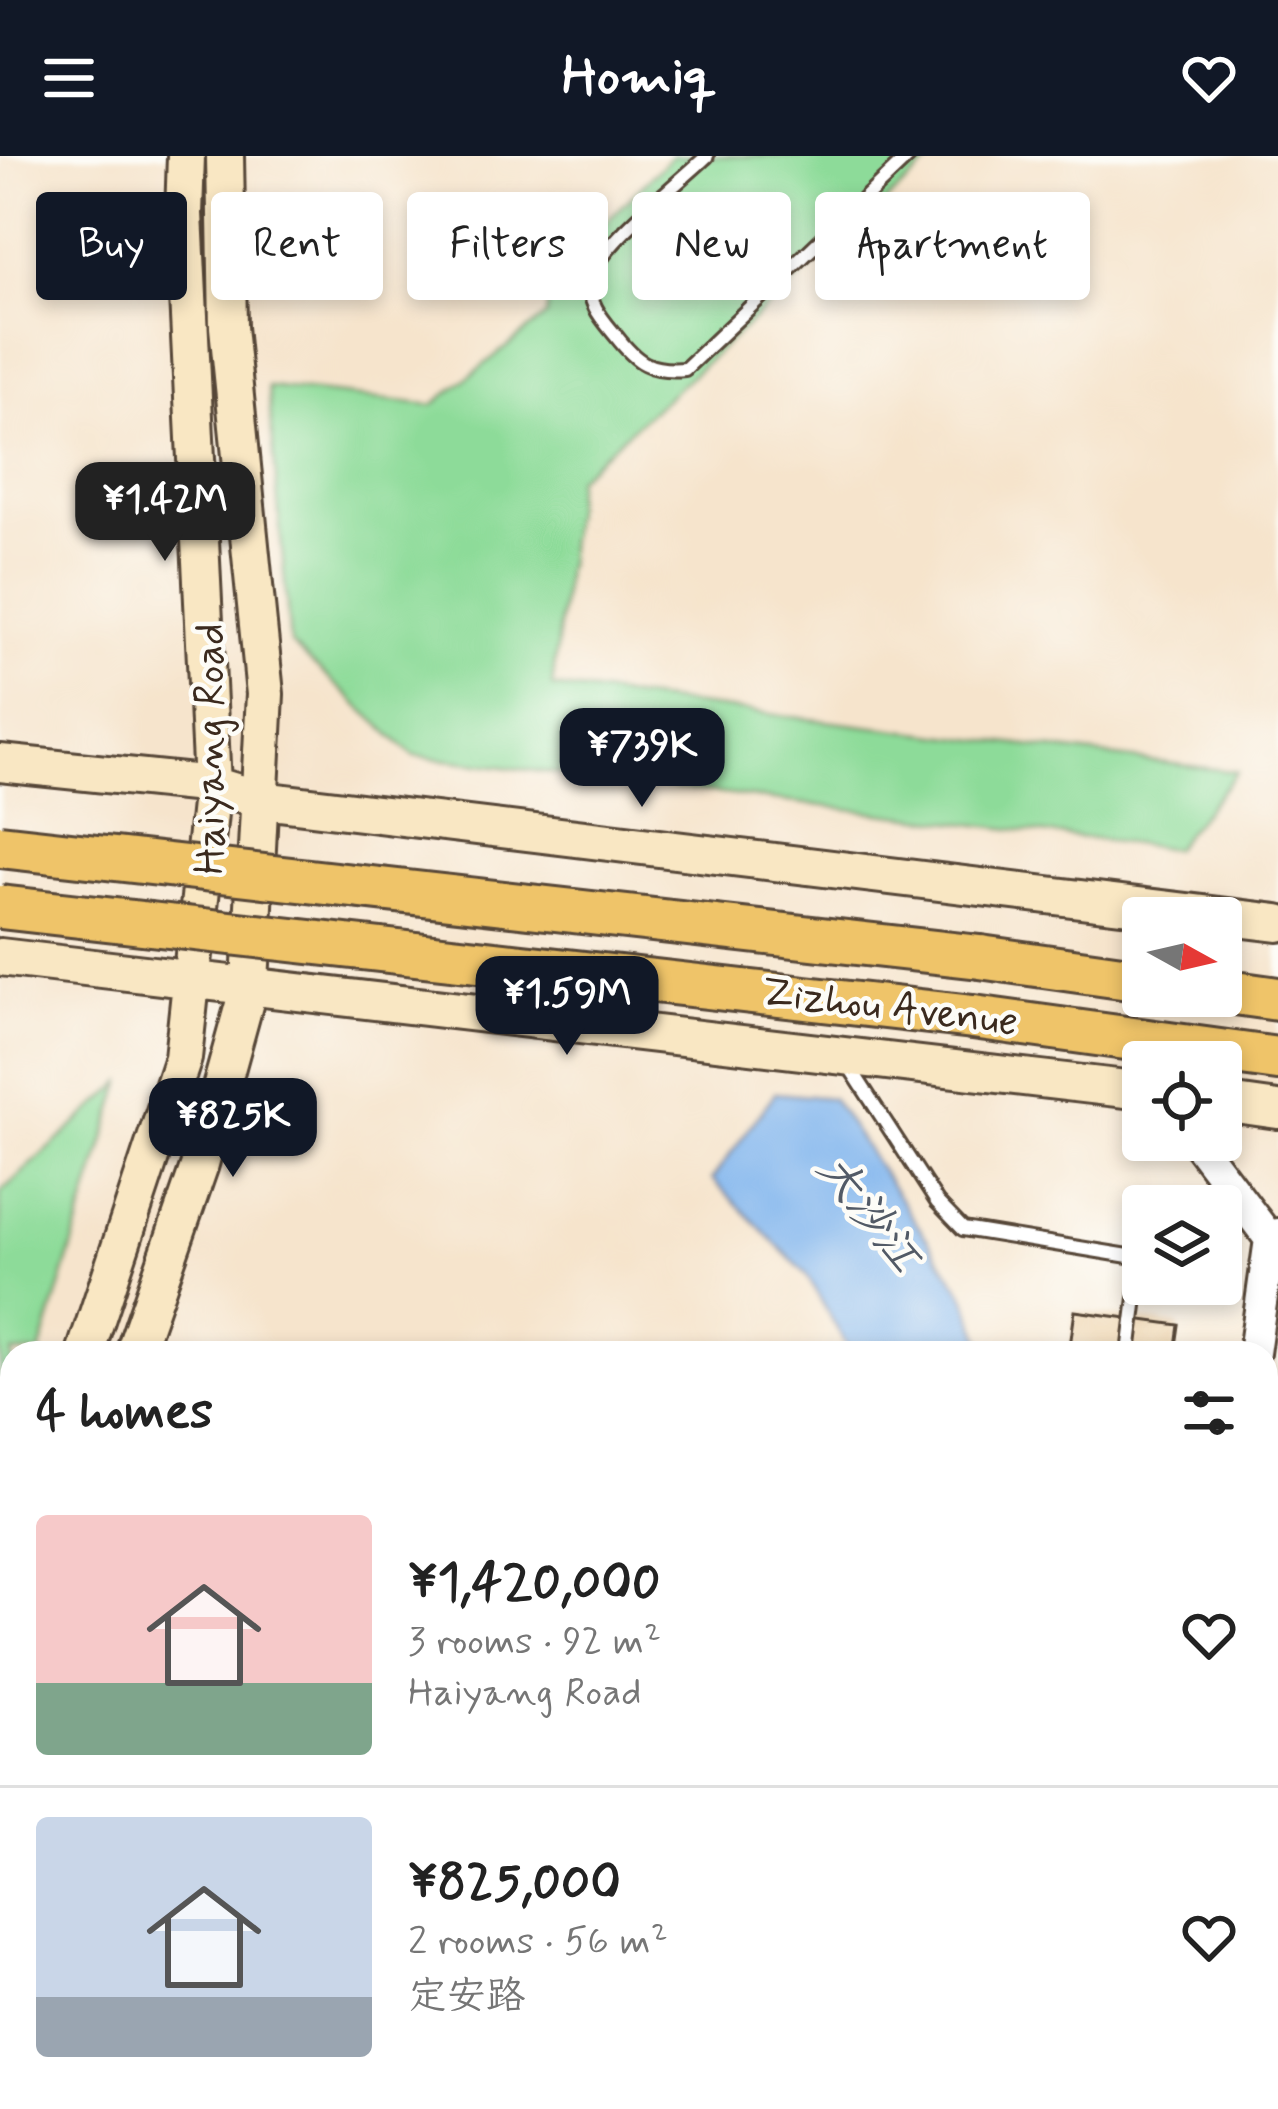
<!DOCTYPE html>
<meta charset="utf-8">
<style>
:root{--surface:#fff;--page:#f2f2f2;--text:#222;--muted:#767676;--line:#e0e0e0;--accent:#111827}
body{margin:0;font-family:Mynerve,"LXGW WenKai TC",sans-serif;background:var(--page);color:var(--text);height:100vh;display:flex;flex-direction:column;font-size:45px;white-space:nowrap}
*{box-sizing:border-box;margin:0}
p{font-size:39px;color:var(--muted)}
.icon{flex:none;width:66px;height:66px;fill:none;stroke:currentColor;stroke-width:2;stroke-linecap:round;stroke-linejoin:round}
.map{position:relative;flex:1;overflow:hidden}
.side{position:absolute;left:0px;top:1185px;width:1278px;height:768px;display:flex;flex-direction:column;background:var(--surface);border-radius:36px 36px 0 0;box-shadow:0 6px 18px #0003}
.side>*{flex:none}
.hud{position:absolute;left:36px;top:36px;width:1206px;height:108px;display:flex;gap:24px}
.needle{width:78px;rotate:98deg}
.fabs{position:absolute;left:1122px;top:741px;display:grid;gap:24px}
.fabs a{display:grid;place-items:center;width:120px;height:120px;border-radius:12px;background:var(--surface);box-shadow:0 6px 18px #0003;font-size:60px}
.price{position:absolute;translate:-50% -102px;padding:0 27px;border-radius:24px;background:var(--accent);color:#fff;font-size:39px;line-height:78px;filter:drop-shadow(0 3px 6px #0008)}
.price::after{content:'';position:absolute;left:50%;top:72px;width:36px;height:27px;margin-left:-18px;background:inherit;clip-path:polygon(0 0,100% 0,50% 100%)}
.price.active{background:#222;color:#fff}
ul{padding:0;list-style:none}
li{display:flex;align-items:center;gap:36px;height:300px;padding:0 36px}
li+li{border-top:3px solid var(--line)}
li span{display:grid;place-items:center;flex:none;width:336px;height:240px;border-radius:12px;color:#555}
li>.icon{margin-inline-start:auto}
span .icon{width:144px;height:144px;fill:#fffc;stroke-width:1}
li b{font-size:51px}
h2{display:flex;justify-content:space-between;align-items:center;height:144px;padding:0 36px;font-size:51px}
.tag{padding:0 42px;border-radius:12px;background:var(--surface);box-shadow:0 6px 18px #0003;font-size:42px;line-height:108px}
.tag.active{background:var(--accent);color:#fff}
header{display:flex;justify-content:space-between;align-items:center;height:156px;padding:0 36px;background:var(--accent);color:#fff;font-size:54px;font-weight:700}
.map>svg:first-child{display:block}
.green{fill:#8ddb99;stroke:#64825c;stroke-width:3}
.water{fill:#7eb3ed;stroke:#5c6e86;stroke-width:3}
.building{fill:#e0af6b}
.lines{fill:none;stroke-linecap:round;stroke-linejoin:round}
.service-casing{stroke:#574638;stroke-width:18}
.minor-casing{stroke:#574638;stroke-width:30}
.tertiary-casing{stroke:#574638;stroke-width:36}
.secondary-casing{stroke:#574638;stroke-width:42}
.trunk-casing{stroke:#574638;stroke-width:48}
.path{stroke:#574638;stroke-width:6;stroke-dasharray:9 9;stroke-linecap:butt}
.service{stroke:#fff;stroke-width:12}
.minor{stroke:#fff;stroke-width:24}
.tertiary{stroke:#fff;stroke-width:30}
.secondary{stroke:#f9e7c3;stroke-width:36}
.trunk{stroke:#efc469;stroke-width:42}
.trunk-bridge-casing{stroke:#574638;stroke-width:48;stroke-linecap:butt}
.trunk-bridge{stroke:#efc469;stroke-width:42}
.labels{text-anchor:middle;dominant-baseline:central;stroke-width:9;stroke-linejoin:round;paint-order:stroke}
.street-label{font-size:42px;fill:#3b2a1e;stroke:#fdfcf7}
.water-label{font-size:45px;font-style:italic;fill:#525a66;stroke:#fdfcf7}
</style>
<header><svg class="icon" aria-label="menu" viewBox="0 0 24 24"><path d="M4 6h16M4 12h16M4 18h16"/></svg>Homiq<svg class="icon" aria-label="heart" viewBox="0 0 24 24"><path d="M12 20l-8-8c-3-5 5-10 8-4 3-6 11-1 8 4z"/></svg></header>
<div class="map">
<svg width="1278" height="1953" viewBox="0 0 1278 1953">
<rect width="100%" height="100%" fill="#fdfcf7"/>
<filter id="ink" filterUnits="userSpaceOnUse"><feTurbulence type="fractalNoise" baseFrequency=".00833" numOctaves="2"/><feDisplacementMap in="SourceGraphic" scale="24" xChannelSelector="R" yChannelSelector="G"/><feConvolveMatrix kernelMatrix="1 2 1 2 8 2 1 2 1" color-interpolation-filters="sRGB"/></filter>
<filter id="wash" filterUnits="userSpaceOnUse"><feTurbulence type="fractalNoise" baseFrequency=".004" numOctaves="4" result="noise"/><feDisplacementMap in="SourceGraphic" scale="48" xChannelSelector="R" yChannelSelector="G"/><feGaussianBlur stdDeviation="2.7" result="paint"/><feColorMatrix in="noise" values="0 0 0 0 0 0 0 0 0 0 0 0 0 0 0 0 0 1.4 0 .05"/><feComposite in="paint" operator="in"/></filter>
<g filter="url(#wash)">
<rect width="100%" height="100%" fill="#f6e4cc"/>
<!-- green -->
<path class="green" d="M672 0H937L576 322 552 531 1237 616 1173 693 414 600 290 487 268 231 433 249 546 160 552 119Z
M122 927 40 1197H12V1290L0 1329V1037Z"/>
<!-- water -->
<path class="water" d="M775 937 832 942 964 1138 987 1197H851L806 1118 712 1023Z
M830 1941H956L955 1953H829Z"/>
<g id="blocks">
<!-- building -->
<path class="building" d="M1075 1155 1179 1169 1175 1197H1069Z"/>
</g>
</g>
<g filter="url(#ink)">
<use href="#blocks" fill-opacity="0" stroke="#574638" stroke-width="3"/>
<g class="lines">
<defs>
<path id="service" d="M707 0C681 25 598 90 591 122 586 146 602 163 616 180 637 207 650 216 685 213L909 0
M849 910 937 1046 963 1073 1141 1102 1129 1197"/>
<path id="minor" d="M0 1937 12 1938
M33 1941 127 1953"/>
<path id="tertiary" d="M1195 984 1270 1083 1278 1078
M1254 1197 1270 1083
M1146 1953 1148 1941"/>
<path id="secondary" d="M0 607 212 629 262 644 1278 767
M0 801 1143 935
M1221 946 1278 954
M85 1197 183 902 212 629 184 58 186 0
M134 1197 200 1008 250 827 265 538 228 171 225 0
M0 1461 12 1418
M0 1614 12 1573"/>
<path id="trunk" d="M980 801 1143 824
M1221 835 1278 843
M973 861 1278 903"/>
</defs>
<!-- service casing -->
<use href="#service" class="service-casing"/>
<!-- minor casing -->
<use href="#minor" class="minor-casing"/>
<!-- tertiary casing -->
<use href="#tertiary" class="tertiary-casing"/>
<!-- secondary casing -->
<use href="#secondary" class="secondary-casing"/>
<!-- trunk casing -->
<use href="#trunk" class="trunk-casing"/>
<!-- path -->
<path class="path" d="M0 1233 12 1235"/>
<!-- service -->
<use href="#service" class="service"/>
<!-- minor -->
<use href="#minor" class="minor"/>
<!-- tertiary -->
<use href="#tertiary" class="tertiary"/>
<!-- secondary -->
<use href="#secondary" class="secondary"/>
<!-- trunk -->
<use href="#trunk" class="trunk"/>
<defs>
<path id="trunk-bridge" d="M0 690 980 801
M0 751 973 861"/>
</defs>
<!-- trunk-bridge casing -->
<use href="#trunk-bridge" class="trunk-bridge-casing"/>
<!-- trunk-bridge -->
<use href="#trunk-bridge" class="trunk-bridge"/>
</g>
</g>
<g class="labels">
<!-- street labels -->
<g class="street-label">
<text transform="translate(211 593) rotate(-90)">Haiyang Road</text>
<text transform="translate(890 852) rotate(7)">Zizhou Avenue</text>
</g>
<!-- water labels -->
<g class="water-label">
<text transform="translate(868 1058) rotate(52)">大沙江</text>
</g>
</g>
</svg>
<div class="fabs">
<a><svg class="needle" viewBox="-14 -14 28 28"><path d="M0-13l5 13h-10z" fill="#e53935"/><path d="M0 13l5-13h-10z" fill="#767676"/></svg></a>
<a><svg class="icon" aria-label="locate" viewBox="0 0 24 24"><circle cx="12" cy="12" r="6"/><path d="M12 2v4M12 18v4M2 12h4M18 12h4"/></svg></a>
<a><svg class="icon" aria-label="layers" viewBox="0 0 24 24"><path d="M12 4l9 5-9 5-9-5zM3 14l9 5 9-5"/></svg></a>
</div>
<b class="price active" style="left:165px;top:408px">¥1.42M</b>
<b class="price" style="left:642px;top:654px">¥739K</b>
<b class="price" style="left:567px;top:902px">¥1.59M</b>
<b class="price" style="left:233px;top:1024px">¥825K</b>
<div class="hud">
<a class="tag active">Buy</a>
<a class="tag">Rent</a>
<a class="tag">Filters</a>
<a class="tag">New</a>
<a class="tag">Apartment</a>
</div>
<section class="side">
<h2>4 homes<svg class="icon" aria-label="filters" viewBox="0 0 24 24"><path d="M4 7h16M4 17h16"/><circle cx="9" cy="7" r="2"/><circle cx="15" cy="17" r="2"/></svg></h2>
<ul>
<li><span style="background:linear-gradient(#f6c9c9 70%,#7fa58c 0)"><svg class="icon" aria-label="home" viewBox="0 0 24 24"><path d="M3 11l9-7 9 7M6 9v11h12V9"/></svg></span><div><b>¥1,420,000</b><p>3 rooms · 92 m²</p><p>Haiyang Road</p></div><svg class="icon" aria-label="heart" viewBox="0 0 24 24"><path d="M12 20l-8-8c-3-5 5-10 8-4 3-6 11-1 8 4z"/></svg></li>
<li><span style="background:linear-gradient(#c9d6e8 75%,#9aa5b1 0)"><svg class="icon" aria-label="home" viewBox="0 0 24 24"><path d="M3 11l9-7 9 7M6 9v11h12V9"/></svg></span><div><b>¥825,000</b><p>2 rooms · 56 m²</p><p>定安路</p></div><svg class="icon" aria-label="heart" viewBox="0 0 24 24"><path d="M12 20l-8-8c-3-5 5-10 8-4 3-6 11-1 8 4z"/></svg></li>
</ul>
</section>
</div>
